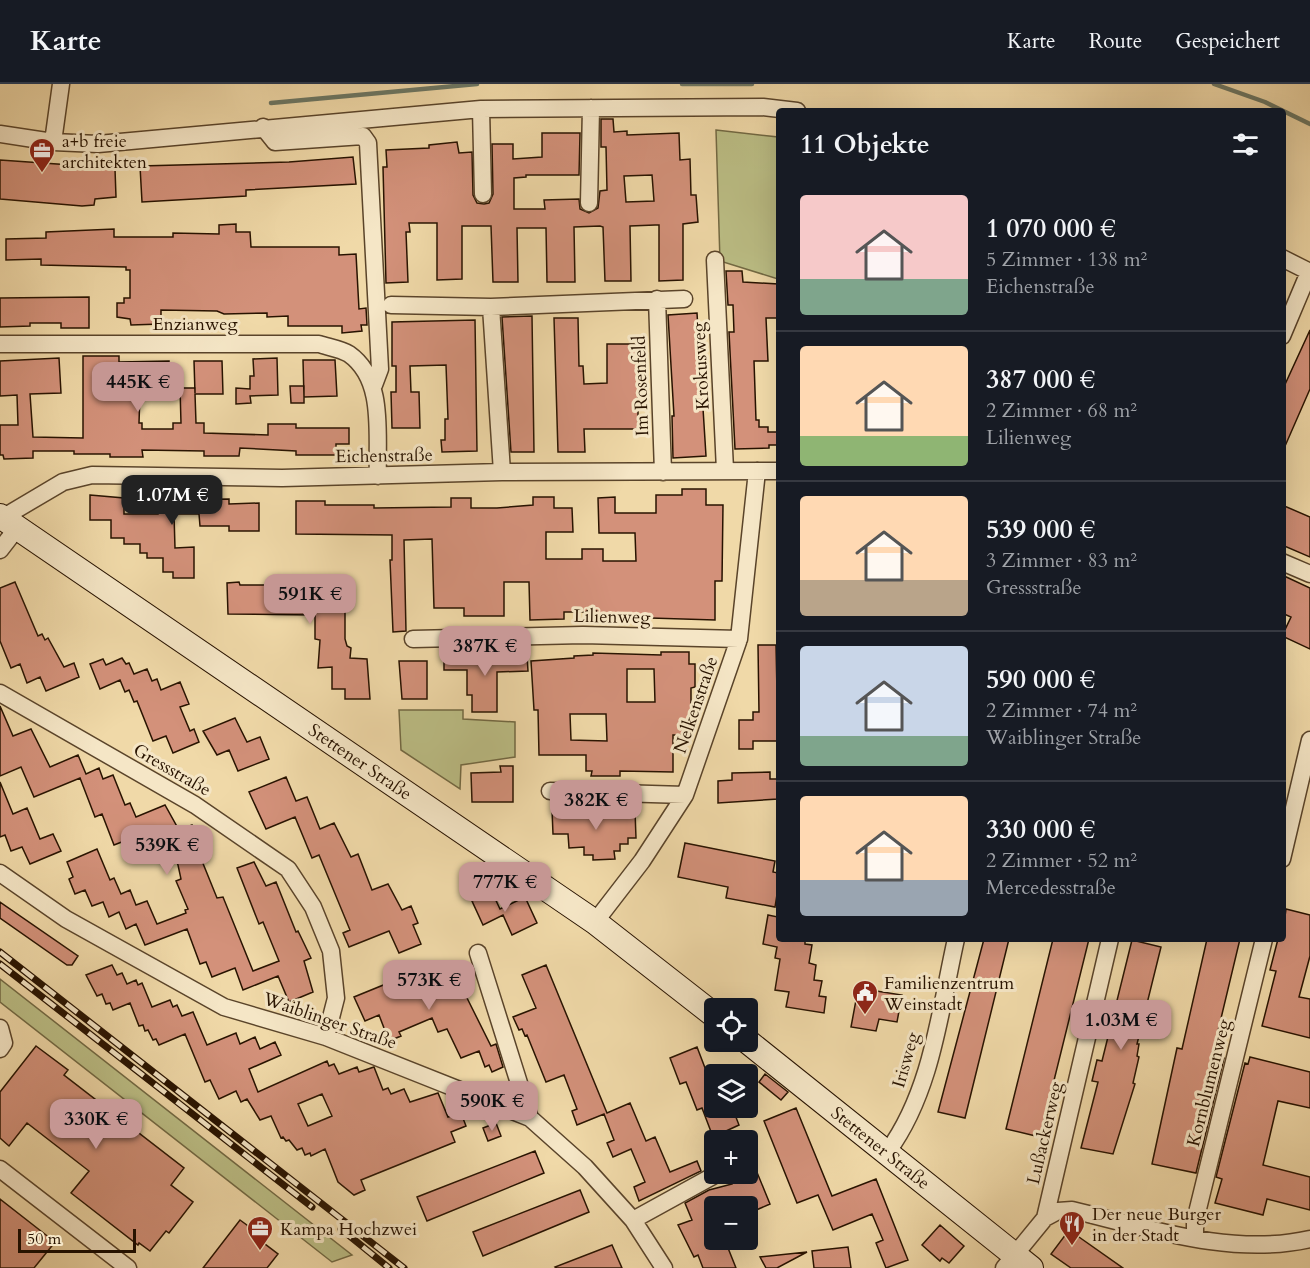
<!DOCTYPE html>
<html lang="de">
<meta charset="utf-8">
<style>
:root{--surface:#171b24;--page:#242831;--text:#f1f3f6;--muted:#9ea1a6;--line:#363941;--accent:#c59692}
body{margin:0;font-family:Cardo,serif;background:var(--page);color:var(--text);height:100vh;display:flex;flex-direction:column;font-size:22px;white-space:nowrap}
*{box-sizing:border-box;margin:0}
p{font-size:20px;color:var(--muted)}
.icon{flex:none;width:33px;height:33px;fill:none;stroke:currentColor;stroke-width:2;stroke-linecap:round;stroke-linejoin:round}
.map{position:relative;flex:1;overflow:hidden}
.drawer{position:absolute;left:776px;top:24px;width:510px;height:834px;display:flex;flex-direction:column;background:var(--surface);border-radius:6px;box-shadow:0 6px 24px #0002}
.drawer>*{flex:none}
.buttons{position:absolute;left:704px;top:914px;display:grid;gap:12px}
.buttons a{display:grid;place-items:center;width:54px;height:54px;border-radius:6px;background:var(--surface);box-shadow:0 6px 24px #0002;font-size:30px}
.scale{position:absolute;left:18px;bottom:15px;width:118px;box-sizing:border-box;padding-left:6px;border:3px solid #281300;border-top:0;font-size:16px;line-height:21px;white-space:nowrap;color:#281300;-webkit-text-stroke:4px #f5e6c6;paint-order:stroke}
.price{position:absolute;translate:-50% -51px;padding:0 14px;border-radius:12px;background:var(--accent);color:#111;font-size:20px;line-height:39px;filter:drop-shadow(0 2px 3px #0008)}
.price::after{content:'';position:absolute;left:50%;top:36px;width:18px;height:14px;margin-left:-9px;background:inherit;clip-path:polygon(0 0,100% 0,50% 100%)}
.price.active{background:#222;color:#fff}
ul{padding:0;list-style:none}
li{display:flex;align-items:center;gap:18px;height:150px;padding:0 24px}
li+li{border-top:2px solid var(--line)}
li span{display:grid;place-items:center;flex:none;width:168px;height:120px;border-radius:6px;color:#555}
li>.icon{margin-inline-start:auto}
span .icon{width:72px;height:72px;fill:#fffc;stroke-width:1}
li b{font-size:26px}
h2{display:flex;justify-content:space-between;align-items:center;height:72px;padding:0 24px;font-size:26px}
header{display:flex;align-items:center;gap:36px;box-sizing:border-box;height:84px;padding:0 30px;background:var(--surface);border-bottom:2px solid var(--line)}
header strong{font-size:28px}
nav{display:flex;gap:33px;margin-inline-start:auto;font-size:21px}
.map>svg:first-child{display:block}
.green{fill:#bcbf86;stroke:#726943;stroke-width:1.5}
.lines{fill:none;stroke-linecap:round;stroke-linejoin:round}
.stream{stroke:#6c7764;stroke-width:4.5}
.building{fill:#d3917a;stroke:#281300;stroke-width:1.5;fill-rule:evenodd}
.street-casing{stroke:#5a442a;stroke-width:19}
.secondary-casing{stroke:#281300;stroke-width:26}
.street{stroke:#f5e6c6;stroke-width:16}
.secondary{stroke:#f5e6c6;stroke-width:24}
.rail-casing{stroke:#281300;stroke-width:7}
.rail{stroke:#f5e6c6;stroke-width:4.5;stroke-dasharray:14;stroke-linecap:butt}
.labels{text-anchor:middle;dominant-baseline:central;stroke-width:6;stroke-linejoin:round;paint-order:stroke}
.poi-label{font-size:18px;fill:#281300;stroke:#f5e6c6;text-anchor:start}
.street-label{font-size:18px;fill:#281300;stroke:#f5e6c6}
</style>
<header>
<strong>Karte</strong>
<nav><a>Karte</a><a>Route</a><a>Gespeichert</a></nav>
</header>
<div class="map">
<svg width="1310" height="1184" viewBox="0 0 1310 1184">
<rect width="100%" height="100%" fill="#f0d9a8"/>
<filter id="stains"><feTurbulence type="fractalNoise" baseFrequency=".00333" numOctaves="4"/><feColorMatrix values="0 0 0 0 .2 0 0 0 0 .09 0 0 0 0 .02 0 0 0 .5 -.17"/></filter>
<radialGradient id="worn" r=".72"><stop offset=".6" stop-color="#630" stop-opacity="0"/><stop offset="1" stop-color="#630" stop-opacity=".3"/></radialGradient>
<!-- green -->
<path class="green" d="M716 46 778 53V195L720 177Z
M399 626H463V635L515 638V673L461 681 460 705 401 666Z
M0 895 352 1171 332 1178 0 918Z"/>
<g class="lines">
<!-- stream -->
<path class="stream" d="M682 0H752
M1214 0 1265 18 1310 40
M271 19 477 0"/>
</g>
<!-- building -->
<path class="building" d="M601 35H613L614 48 627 47V51L679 49 680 76 690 75 691 111H696L698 138 683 140V196L659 197V141H655L630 142 631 197H605L603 143 600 142 574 143 575 198H547L546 144H517L518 198H493L491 142H462V195L437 196V139H409L410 148H406L408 198 386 199 383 83H387L386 66 429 64V61L457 58 459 69 472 68 473 111 477 119 484 120 489 119 493 110 492 60H513V75L542 73V49H580L579 91H526V93L514 94V125H545L544 116 579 115 580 125 589 129 598 124 600 107 607 106 606 63H601ZM652 91 654 117 626 118 624 92Z
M353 73 356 100 246 106V112L142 118 140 82 289 78Z
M0 76 85 82 84 85H115L116 113 95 115 94 121 82 122 0 115Z
M236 140V148H250L251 163H339V171L356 170 359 225 366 224 367 241H361L362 247 342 249V242H288V232L267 233V229L224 230 217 227 161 226V240L131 241 130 235 117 233V219H124V214H130V186H126V183L41 181V175L6 176V155L46 154V148L114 145V153H173V149L219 150V141Z
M726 187H742L743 198 778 200V234H766L768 277H754L756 336H759V343H768V348H778V361H769V364L735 365 729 248H734L733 221H728Z
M89 213V244H61V239H30V242L0 243V214Z
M697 229 706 372 673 374 672 332H674L668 231Z
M532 232 534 368H511L502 233Z
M554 234H578L579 282H583L584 300 607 299V260H638V345H584L585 368H558Z
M475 236 477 367 442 368 441 356H445V335H448L446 281 410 282 411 308H419L420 344H392L391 308H396V282H392V238Z
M1310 246V305L1282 369V307Z
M83 272H119V278L169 277V308L140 309 139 339H142V345H173V339H181L180 304H195V309L194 277H222L223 310H195L196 339H204V349L268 351V340H296V344H349V360H336V371H296V367L240 364 239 372H204V367L142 366 143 373H110V370H74V367H33V374L4 375 3 371H0V341H18L17 311 0 312V277L59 274 61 309 30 310 33 353 83 354Z
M277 274 278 311 250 312 251 319 236 320V304L250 305V292H254L253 275Z
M303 276H335L337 312 304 313Z
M290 302H304V319H291Z
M682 405H706V421H723L722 497H715V536L618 533V536H590V528H564V535L530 536 529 498H504V532H464V524H434L432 455 404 456 406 547 393 548 390 476H392V451L296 450V417H325V421H374V424L451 423V414H471V424H497L533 421V413H554V424H572L573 448H546V475H582V465H603V477H636L635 449H599L598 414 615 413V429H656V411H682Z
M90 411 124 414V430H158V416L229 415V420L259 419V447H229V442H200L199 430H174L175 464 194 463V494H173V488H163V474H147V469H140V460H124V454H111V436H90Z
M1282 421 1310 433V473L1282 461Z
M1282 491 1310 504V565L1282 552 1291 533 1282 529Z
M15 498 38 552 42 550 45 556 48 554 64 583 74 579 79 593 46 607 40 593 27 599 20 580 11 584 0 557V504Z
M239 498 240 501H290L292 498 345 501V555L347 562 351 564 350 574 367 575 370 615H345V605H332V583L318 584 320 556 315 555V531L228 530 227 499Z
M758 561H776L778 657H753V665H739V636H753V628H759Z
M661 568H689V580H695V603L691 604V637H683V651H673V688L620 687V692H591L592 687H586V671H539L538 626H534L531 577 574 574V572L593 571V569L661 571ZM627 585H654L655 618H627ZM570 630H606L607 657 571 656Z
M527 572 528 587 497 588V628H472V611H467V586H444V573Z
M122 574 126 580 129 579 134 590 147 585 152 597 157 595 161 606 180 598 189 620 180 623 190 647 194 645 199 658 173 669 166 652 153 657 137 617 134 618 129 606 125 608 120 596 100 605 90 580 103 575 106 581Z
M399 577H427V615H402Z
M0 622 13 652 31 645 50 683 78 671 86 690 99 684 103 695 113 691 125 721 130 719 136 733 165 721 179 746 192 741 202 771 200 772 217 814 223 813 253 887 279 877 263 838 259 840 237 784 254 778 266 802 276 798 296 848 298 847 311 874 304 877 313 908 289 918 278 892 243 906 235 884 212 893 206 878 200 880 187 845 145 861 136 840 126 845 119 828 109 833 103 818 92 822 85 806 75 810 69 795 73 793 67 778 97 765 110 796 114 794 121 810 130 806 136 821 147 817 157 840 186 829 185 826 188 825 176 797 181 795 178 781 165 751 162 753 158 744 114 761 102 730 95 733 80 694 34 713 21 683 0 692Z
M235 634 247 658 260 653 269 675 238 687 229 666 217 671 203 647Z
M500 682H513V718H472L471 689 501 688Z
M770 688V695H778V715L718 719V697L732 696V689Z
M286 693 296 717 307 713 320 745 334 739 351 773 358 770 372 806 388 800 402 826 411 822 418 839 413 841 421 860 399 869 389 847 349 863 343 849 350 846 319 771 312 774 295 733 266 745 249 708Z
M0 698 13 730 27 724 40 755 53 750 61 767 30 780 22 763 11 767 5 751 0 753Z
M566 724V730L635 727 636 754H628V760H620V767H614L615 775 593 776V771H584V763L569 764 568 750H553L552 725Z
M685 759 775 777 773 788 778 789V804L775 823 726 814 728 803 678 793Z
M492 808 500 825 525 813 537 839 512 851 503 831 483 841 472 817Z
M0 818 78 872 72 881H67L0 834Z
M1286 825 1310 831V872L1299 913 1310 915V954L1262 942 1276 887 1270 886 1278 855H1282Z
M768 831 778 833V855H805V860L812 861 809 879 816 881 814 896 822 897 819 912 826 913 824 929 786 923 789 908 775 906 780 875 775 874 777 863 763 860Z
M984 855H1009L965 1034 938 1028Z
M1053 855H1089L1040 1053 1006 1045Z
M1207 855H1240L1212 972 1224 974 1196 1089 1152 1080 1177 964 1182 965Z
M1132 856 1161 863 1137 960H1139L1137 972 1139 973 1133 999 1135 1000 1113 1070 1081 1064 1098 998 1092 997 1097 976 1102 977Z
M443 877 459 913 465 910 491 962 496 960 503 983 492 988 489 981 485 983 479 967 461 974 447 945 438 948 432 934 399 948 401 952 389 957 379 931 365 937 354 913 398 895 396 891 410 886 412 891Z
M112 881 117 891 122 889 127 900 136 896 138 901 142 899 152 923 170 916 173 923 177 921 182 932 193 928 207 961 236 949 240 960 255 953 260 965 275 958 281 971 249 985 258 1008 327 977 329 982 334 980 339 990 357 983 359 988 374 983 383 1006 388 1004 391 1010 404 1005 410 1018 438 1009 448 1033 461 1029 466 1042 451 1048 455 1058 361 1096 365 1106 354 1111 338 1098 325 1065 311 1072 310 1069 305 1071 302 1064 297 1066 289 1056 286 1057 283 1053 281 1054 271 1032 260 1036 247 1015 241 1018 236 1007 219 1015 210 996 205 998 185 950 159 961 156 955 153 956 148 946 145 947 143 941 139 942 130 919 113 926 110 919 106 920 102 910 97 912 86 891ZM322 1010 332 1032 308 1042 298 1020Z
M546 881 607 1029 630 1019 646 1057 655 1053 670 1088 697 1077 701 1087 639 1117 634 1103 645 1098 631 1065 613 1073 607 1059 614 1056 604 1030 577 1041 572 1027 577 1025 564 991 546 998 527 951 525 952 522 945 519 946 513 933 536 924 522 891Z
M870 906 902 911 897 938 879 935 876 947 851 943 856 916 867 918Z
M36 962 68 986 64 991 184 1084 171 1101 193 1118 169 1149 166 1147 150 1167 139 1159 138 1161 71 1109 89 1087 27 1039 9 1062 0 1054V1008Z
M697 963 707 989 714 987V1023H732L739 1041 713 1053 702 1024 697 1026 686 998 680 1000 670 974Z
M1250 973 1310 988V1024L1278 1017 1263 1081 1310 1093V1126L1267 1115 1263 1131 1215 1119 1222 1095 1216 1093 1245 979 1248 980Z
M765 990 788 1008 781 1016 759 998Z
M796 1024 832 1112 876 1095 908 1176 886 1184 876 1159 883 1156 872 1130 833 1146 818 1111 797 1119 764 1037Z
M496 1039 501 1052 488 1057 483 1044Z
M747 1064 770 1120 747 1130V1122H735L733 1117 706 1128 714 1155 719 1162 726 1159 736 1184H703L698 1171 694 1173 678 1141 692 1136 685 1119 709 1106 732 1100 728 1089H747Z
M535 1067 544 1089 427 1137 417 1113Z
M580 1106 589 1128 483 1172 473 1148Z
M0 1115 55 1158 34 1184H0Z
M240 1136 255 1147 253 1151 278 1170 267 1184H203Z
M940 1141 964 1162 949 1179 942 1174 940 1177 922 1161Z
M1069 1146 1123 1184H1071L1051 1170Z
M612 1161 622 1184H556L555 1183Z
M848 1163 851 1184H814L812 1167Z
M807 1168 777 1184H766L760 1173Z"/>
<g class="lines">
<defs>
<path id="street" d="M481 25 483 110
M263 43 275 58 363 52 368 59 380 285 374 301
M0 50 53 58 98 60 481 25 763 23 797 27
M53 58 61 0
M589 119 591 24
M1282 174 1310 188
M715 176 725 386
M657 215 663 388
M391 221 491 223 684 215
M491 223 502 388
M1282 252 1309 188
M0 260H319C328 263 341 265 349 270 386 296 376 352 378 392
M2 434 63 398 92 391 282 394 502 388 778 387
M0 466 17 444
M1282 478 1310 490
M413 555 583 551 739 555
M0 609 195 721 288 785 313 823 331 867 336 914 326 953
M550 707 685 711
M1282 775 1310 656
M0 789 66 835 224 923 326 953 530 1034 585 1083 633 1136 664 1184
M595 838 642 777 685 711 739 555 757 387
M478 869 530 1034
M0 944 4 959 0 965
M888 1067C932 1007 940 926 956 855
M0 1085 128 1184
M1045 1134 1058 1127 1072 1126C1148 1144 1232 1173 1310 1155
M633 1136 713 1092
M1195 1153V1137L1264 855
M1004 1184 1045 1134 1110 855"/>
<g id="secondary">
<path id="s1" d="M0 432 595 838 714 931"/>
<path id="s2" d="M747 957 1031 1184"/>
</g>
</defs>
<!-- street casing -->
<use href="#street" class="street-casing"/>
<!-- secondary casing -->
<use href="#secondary" class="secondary-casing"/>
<!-- street -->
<use href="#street" class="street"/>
<!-- secondary -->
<use href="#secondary" class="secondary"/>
<defs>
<path id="rail" d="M0 868 404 1184
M0 880 312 1123
M341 1145 389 1184"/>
</defs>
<!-- rail casing -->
<use href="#rail" class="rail-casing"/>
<!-- rail -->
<use href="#rail" class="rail"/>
</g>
<!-- icons -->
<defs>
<symbol id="office-pin" viewBox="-11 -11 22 30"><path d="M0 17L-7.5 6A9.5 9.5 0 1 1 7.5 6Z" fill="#8f2418" stroke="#f5e6c6"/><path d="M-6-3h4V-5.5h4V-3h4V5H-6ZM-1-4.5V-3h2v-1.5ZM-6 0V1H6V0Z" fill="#fff"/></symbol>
<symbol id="civic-pin" viewBox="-11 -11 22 30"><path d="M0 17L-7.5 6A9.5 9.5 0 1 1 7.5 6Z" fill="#8f2418" stroke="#f5e6c6"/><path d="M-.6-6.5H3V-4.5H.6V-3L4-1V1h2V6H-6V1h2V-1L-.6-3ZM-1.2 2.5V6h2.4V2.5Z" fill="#fff"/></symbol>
<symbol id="restaurant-pin" viewBox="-11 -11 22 30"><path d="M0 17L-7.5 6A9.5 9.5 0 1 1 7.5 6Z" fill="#8f2418" stroke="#f5e6c6"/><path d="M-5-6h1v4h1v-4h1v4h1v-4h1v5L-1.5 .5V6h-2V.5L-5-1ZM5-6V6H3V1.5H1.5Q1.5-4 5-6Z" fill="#fff"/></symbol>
</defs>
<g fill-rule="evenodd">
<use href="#office-pin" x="27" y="52" width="30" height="40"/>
<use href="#civic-pin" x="850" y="894" width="30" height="40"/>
<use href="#restaurant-pin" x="1057" y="1125" width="30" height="40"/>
<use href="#office-pin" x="245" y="1130" width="30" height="40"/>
</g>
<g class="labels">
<!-- poi labels -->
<g class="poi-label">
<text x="62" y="57">a+b freie<tspan x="62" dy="21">architekten</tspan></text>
<text x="884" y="899">Familienzentrum<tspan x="884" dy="21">Weinstadt</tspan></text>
<text x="1092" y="1130">Der neue Burger<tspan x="1092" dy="21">in der Stadt</tspan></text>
<text x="280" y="1145">Kampa Hochzwei</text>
</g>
<!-- street labels -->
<g class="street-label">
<text x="195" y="240">Enzianweg</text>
<text transform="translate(701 282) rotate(-93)">Krokusweg</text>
<text transform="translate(641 302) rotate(-92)">Im Rosenfeld</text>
<text transform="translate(384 372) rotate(-1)">Eichenstraße</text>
<text transform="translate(612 533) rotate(1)">Lilienweg</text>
<text transform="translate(696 621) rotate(-71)">Nelkenstraße</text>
<text stroke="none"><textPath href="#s1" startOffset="436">Stettener Straße</textPath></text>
<text transform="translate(172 686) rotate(30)">Gressstraße</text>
<text transform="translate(330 937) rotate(19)">Waiblinger Straße</text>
<text transform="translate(906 976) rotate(-74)">Irisweg</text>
<text transform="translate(1209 999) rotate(-76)">Kornblumenweg</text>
<text transform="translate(1045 1049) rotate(-77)">Lußackerweg</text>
<text stroke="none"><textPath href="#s2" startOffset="171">Stettener Straße</textPath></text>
</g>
</g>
<rect width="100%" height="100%" filter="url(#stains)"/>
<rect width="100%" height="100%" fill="url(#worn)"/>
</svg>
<div class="buttons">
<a><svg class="icon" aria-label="locate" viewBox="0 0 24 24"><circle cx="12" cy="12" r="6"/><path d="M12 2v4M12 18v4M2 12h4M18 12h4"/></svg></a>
<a><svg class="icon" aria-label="layers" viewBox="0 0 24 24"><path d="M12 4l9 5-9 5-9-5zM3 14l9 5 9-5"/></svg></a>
<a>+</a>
<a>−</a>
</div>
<div class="scale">50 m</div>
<b class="price" style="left:138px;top:329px">445K €</b>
<b class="price active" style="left:172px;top:442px">1.07M €</b>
<b class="price" style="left:310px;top:541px">591K €</b>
<b class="price" style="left:485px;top:593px">387K €</b>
<b class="price" style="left:596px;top:747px">382K €</b>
<b class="price" style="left:167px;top:792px">539K €</b>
<b class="price" style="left:505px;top:829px">777K €</b>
<b class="price" style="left:429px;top:927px">573K €</b>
<b class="price" style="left:1121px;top:967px">1.03M €</b>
<b class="price" style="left:492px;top:1048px">590K €</b>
<b class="price" style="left:96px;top:1066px">330K €</b>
<section class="drawer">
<h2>11 Objekte<svg class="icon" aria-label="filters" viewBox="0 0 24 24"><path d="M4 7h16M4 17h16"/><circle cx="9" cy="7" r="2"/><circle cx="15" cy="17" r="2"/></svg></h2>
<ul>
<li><span style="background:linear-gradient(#f6c9c9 70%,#7fa58c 0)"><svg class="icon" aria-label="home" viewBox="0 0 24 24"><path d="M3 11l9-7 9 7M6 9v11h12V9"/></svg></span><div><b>1 070 000 €</b><p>5 Zimmer · 138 m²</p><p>Eichenstraße</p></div></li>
<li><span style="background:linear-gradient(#ffd9b3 75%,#8fb573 0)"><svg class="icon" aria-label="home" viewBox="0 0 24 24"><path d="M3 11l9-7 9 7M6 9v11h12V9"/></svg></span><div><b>387 000 €</b><p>2 Zimmer · 68 m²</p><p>Lilienweg</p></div></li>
<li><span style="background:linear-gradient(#ffd9b3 70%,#b9a48a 0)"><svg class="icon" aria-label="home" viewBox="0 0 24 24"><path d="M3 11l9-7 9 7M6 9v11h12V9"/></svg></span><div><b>539 000 €</b><p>3 Zimmer · 83 m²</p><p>Gressstraße</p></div></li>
<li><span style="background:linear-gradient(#c9d6e8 75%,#7fa58c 0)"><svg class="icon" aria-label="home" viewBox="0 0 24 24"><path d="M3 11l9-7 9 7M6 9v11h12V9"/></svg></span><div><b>590 000 €</b><p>2 Zimmer · 74 m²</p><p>Waiblinger Straße</p></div></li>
<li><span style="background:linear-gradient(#ffd9b3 70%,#9aa5b1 0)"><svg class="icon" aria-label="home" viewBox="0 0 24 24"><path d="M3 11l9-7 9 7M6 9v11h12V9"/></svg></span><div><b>330 000 €</b><p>2 Zimmer · 52 m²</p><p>Mercedesstraße</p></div></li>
</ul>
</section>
</div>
